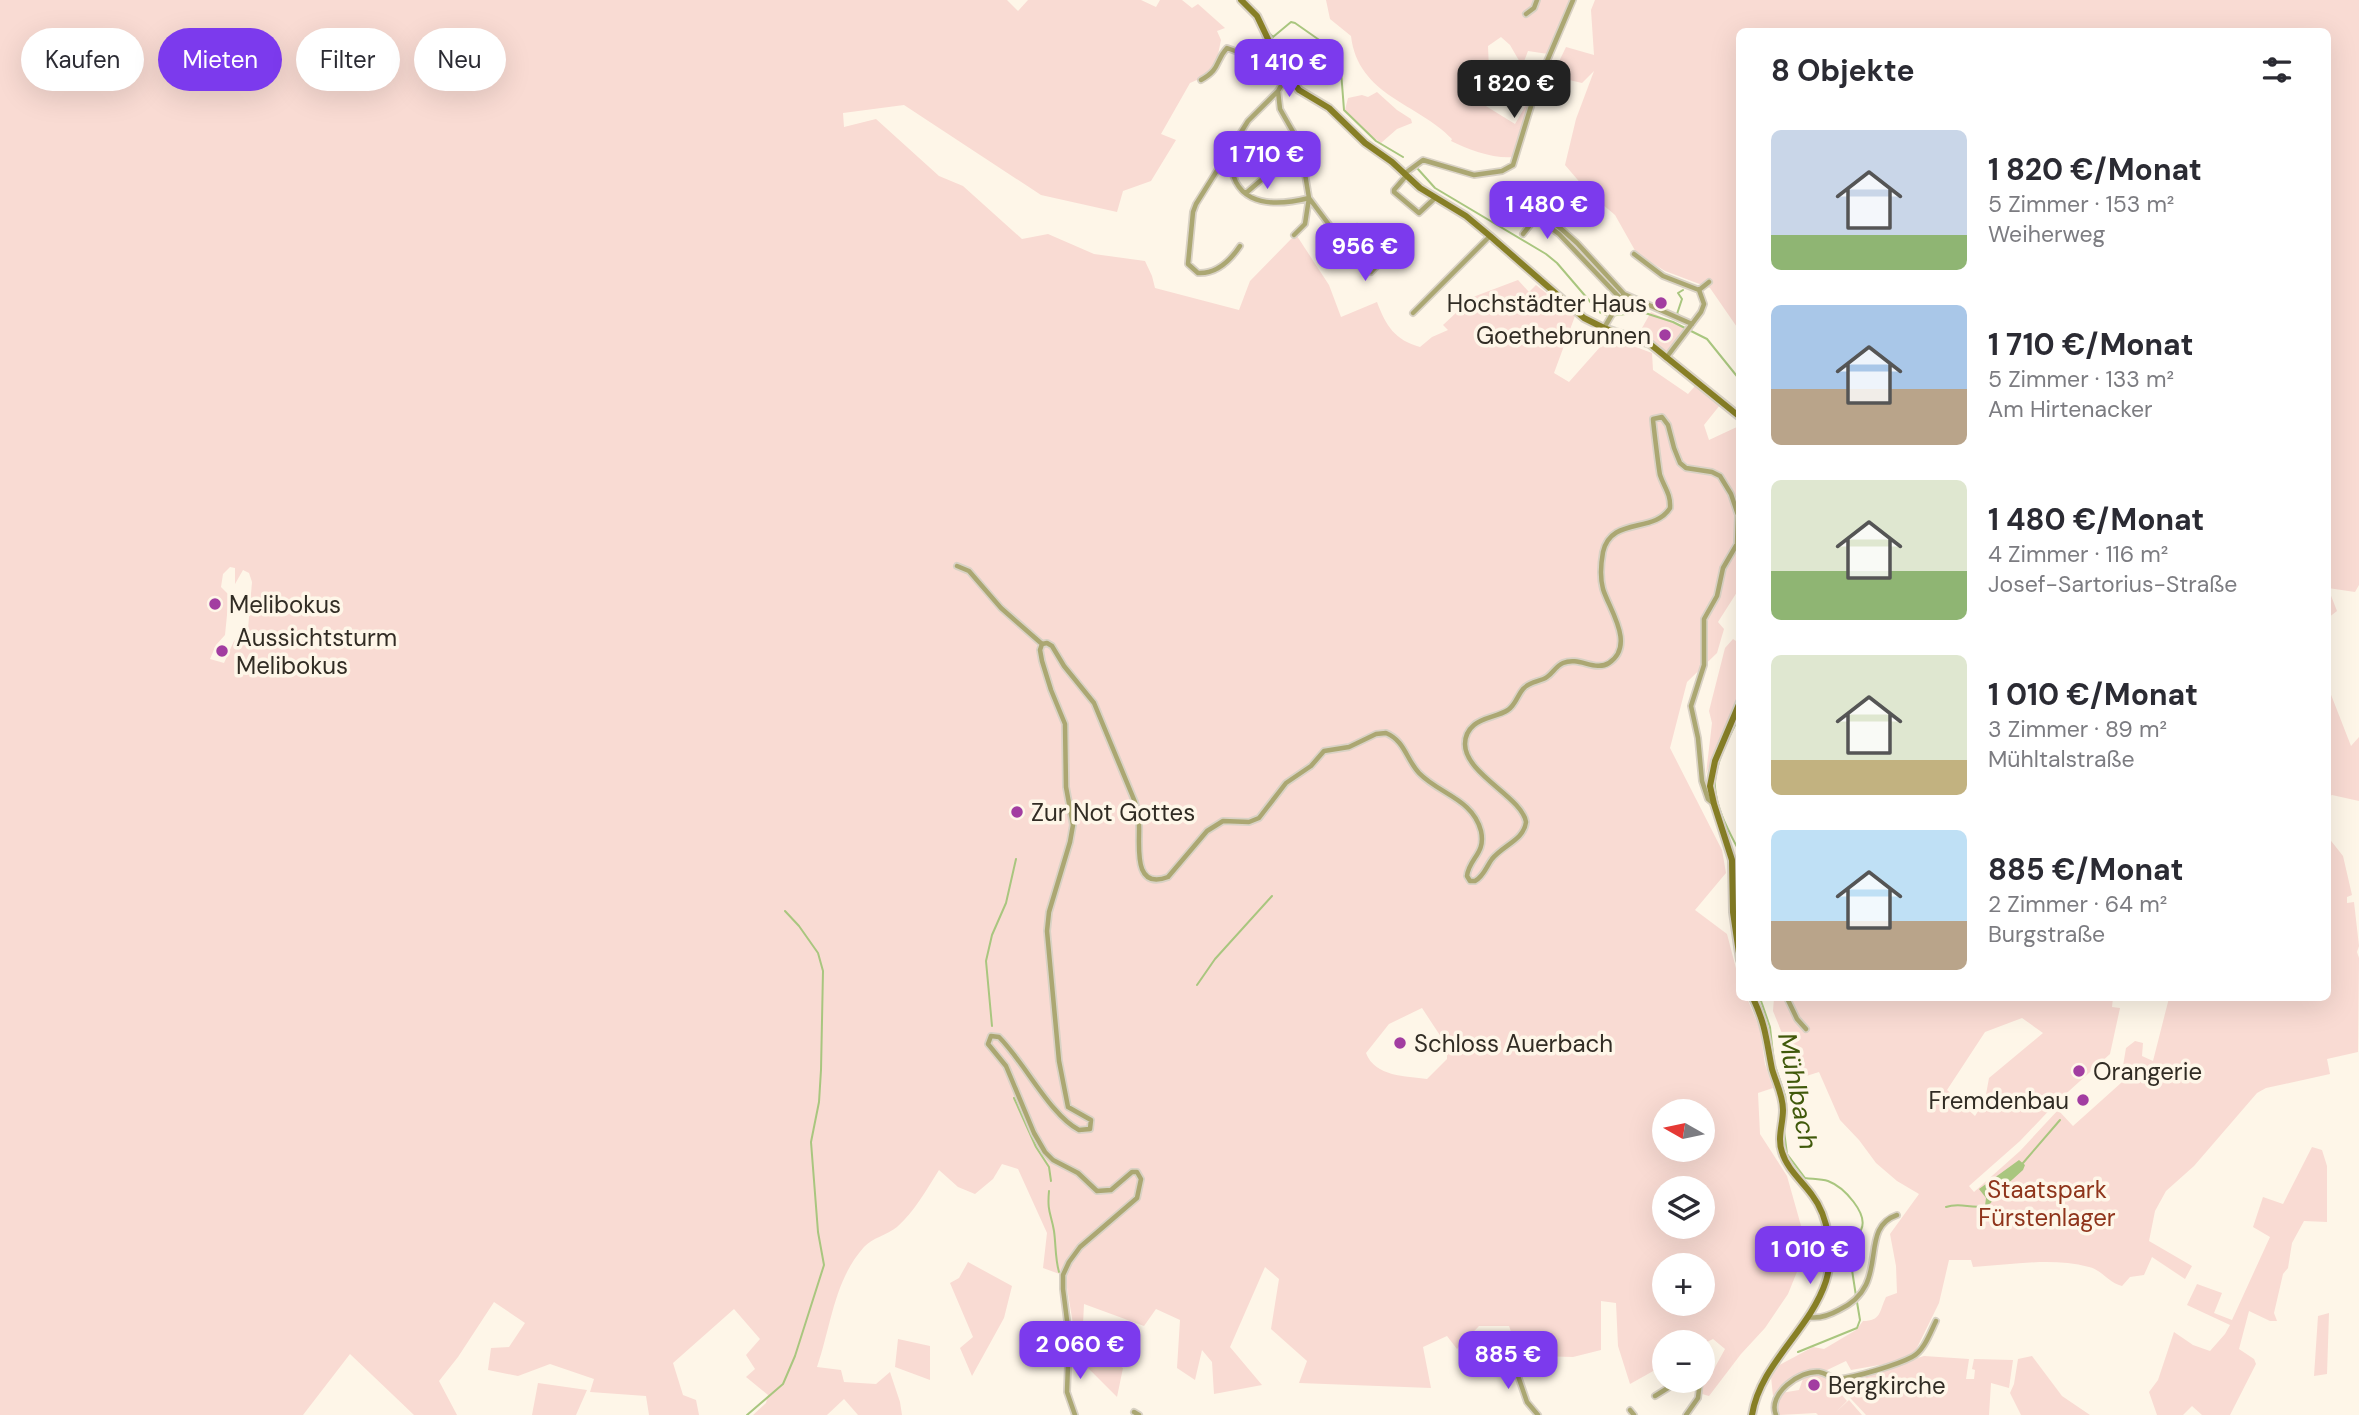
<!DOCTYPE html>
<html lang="de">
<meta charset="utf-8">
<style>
:root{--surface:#fff;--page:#f7f7f7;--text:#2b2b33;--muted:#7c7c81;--accent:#7c3aed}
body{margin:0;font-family:"DM Sans",sans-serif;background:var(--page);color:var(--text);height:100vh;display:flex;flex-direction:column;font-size:26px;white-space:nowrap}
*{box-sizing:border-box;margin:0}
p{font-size:23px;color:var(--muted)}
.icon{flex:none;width:38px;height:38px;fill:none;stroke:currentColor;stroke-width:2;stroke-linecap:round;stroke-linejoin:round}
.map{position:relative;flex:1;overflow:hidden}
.drawer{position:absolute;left:1736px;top:28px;width:595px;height:973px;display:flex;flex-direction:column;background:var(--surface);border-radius:10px;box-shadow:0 7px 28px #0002}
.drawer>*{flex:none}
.top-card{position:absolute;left:21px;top:28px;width:665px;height:63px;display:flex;gap:14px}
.needle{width:46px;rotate:279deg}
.fabs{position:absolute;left:1652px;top:1099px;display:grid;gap:14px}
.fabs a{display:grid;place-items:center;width:63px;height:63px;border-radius:50%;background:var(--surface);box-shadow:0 7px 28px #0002;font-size:35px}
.price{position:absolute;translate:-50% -60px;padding:0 16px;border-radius:14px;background:var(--accent);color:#fff;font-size:23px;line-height:46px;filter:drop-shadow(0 2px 4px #0008)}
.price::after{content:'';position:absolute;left:50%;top:42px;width:21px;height:16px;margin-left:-10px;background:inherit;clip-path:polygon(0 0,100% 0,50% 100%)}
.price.current{background:#222;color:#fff}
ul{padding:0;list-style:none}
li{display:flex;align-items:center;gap:21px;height:175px;padding:0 35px}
li span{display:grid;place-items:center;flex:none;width:196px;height:140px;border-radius:10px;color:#555}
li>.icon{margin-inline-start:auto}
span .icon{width:84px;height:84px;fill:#fffc;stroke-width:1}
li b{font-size:30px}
h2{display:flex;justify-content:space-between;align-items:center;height:84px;padding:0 35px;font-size:30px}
.tag{padding:0 24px;border-radius:32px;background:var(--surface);box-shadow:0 7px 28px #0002;font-size:24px;line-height:63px}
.tag.current{background:var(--accent);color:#fff}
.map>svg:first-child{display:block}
.green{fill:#f9dbd3;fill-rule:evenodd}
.water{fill:#a9c67f}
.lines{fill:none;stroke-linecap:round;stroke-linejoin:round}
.stream{stroke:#a9c67f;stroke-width:2}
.street-casing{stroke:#d9d2c5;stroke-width:8}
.secondary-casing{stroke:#d9d2c5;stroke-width:10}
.street{stroke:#aba772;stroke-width:4.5}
.secondary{stroke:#877f26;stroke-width:6}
.poi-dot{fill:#a23da1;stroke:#fef6e8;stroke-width:2.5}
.labels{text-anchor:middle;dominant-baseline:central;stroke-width:7;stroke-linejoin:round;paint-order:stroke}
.poi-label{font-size:24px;fill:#312c24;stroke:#fef6e8;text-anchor:start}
.park-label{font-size:24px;fill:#8f341b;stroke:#fef6e8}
.water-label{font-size:26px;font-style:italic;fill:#40590b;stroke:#fef6e8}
</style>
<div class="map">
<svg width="2359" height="1415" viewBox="0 0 2359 1415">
<rect width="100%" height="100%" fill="#fef6e8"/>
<!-- green -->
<path class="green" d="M0 0H1007L1018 11 1028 0H1141L1156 7 1160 0H1182L1192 8 1198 4 1225 28 1217 31 1221 40 1215 69 1208 75 1190 83 1161 134 1176 140 1151 181 1123 191 1117 212 1041 195 904 105 843 113 844 127 876 119 939 176 963 186 1022 239 1048 234 1094 254 1145 261 1152 276 1155 288 1239 310 1250 281 1294 236H1297L1329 285 1341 317 1377 302C1386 326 1395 340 1420 347L1432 337 1448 330 1443 325 1473 297 1518 280 1529 292 1536 285 1575 316 1554 373 1569 382 1609 337 1652 353 1653 370 1688 394 1695 386 1720 405 1704 425 1709 440 1739 426V589L1718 622 1724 629 1717 653 1687 682 1670 748 1722 850 1726 873 1695 910 1727 934 1739 980 1740 998H1747L1760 1029 1765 1064 1773 1088 1758 1093 1760 1134 1787 1176 1807 1247 1788 1294 1765 1328 1741 1354 1709 1396 1702 1394 1703 1383 1708 1380 1725 1349 1713 1339 1703 1344 1664 1342V1365L1630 1384 1618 1346 1616 1303 1601 1301V1350L1573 1357 1536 1356 1523 1365 1509 1326H1479L1457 1349 1447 1336 1423 1347 1431 1388 1299 1383 1307 1361 1271 1329 1279 1279 1265 1267 1230 1347 1262 1385 1214 1394 1212 1362 1202 1350 1195 1380 1177 1368 1180 1320 1156 1309 1144 1326 1084 1304 1082 1344 1076 1342 1065 1276 1043 1268 1047 1233 1018 1169 1002 1164 993 1179 975 1194 958 1187 939 1170C927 1189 914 1212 897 1227 887 1235 872 1238 864 1247 834 1280 831 1327 817 1367L841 1370 844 1382 876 1384 890 1372 900 1402 902 1415H858L844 1399 827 1415H753L766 1403 768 1395 746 1377 755 1369 746 1355 760 1339 734 1309 673 1363 683 1395 696 1400 699 1415H649L646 1396 590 1392 594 1379 550 1364 518 1376 488 1370 491 1348 509 1347 525 1323 494 1302 458 1357 439 1381 457 1415H414L350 1354 303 1415H0ZM230 567 235 568V584L243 570 249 573 252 582 248 629 234 641 224 663 210 659 216 645 225 635 229 595 221 587 223 574ZM1422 1008 1447 1046V1059L1427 1079C1406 1076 1375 1077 1366 1053L1389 1024ZM1664 1111H1703V1150H1664ZM1664 1188H1703V1227H1664ZM1664 1265H1703V1304H1664Z
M1326 0H1572L1548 54 1528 51 1523 64 1528 67 1525 71 1510 45 1501 37 1488 46 1490 94 1482 96 1481 103 1515 124 1526 105 1529 106 1514 157C1494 159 1469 150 1451 141L1452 139C1418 103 1358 96 1351 36L1330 19Z
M1595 0H2359V585L2355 592 2328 588 2337 611 2328 618V32H1740L1739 330 1710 288 1665 271 1637 254 1615 215 1589 193 1565 165 1576 119 1594 71 1582 83 1552 76 1566 47 1594 55 1591 10Z
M1377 92 1397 110 1411 119 1412 123 1397 129 1381 143 1365 131 1345 110 1348 98 1362 95 1368 97Z
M1651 312 1686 329 1668 353 1647 338 1638 335Z
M1733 639 1739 643V692L1706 774 1712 723 1709 711 1725 648Z
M2328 687 2351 746 2359 737V801L2332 795 2328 797Z
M2328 837 2343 856 2352 895 2347 897V903L2354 902 2359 946 2357 952 2359 958 2358 1052 2327 1059 2330 1074 2266 1088 2257 1093 2194 1166 2166 1191 2155 1211 2149 1241 2192 1266 2185 1279 2152 1257 2144 1275 2130 1277 2122 1286C2109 1283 2102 1270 2089 1267 2050 1257 2013 1265 1973 1267L1971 1260H1949L1939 1303 1914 1354 1885 1364 1851 1370 1846 1361 1825 1371 1815 1370 1800 1374 1784 1383 1773 1396 1771 1377 1774 1368 1813 1347 1824 1349 1856 1330 1863 1321C1881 1321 1879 1312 1886 1297L1897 1293 1896 1266 1890 1234 1919 1194 1897 1181 1876 1163 1859 1140 1840 1120 1819 1072 1800 1078 1773 1011 1774 998H2113L2112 1007 2120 1008 2110 1054 2059 1100 2020 1141 1969 1186 1974 1192 2020 1151 2058 1110 2073 1126 2131 1074 2123 1066 2126 1048 2135 1041 2143 1043 2142 1056 2153 1061 2169 998H2328ZM2022 1018 2043 1033 1989 1078 1985 1100 1975 1116 1947 1090 1985 1032Z
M2312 1147 2322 1150 2327 1166V1222L2304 1221 2292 1243 2288 1268 2283 1274 2274 1313 2277 1321H2270L2249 1311 2239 1349 2254 1359 2256 1364 2230 1415H2202L2192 1406 2183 1415H2157L2149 1392 2158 1380 2174 1332 2193 1345 2210 1351 2225 1334 2230 1325 2187 1305 2197 1284 2222 1293 2214 1313 2232 1320 2270 1237 2253 1227 2263 1197 2283 1204Z
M968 1262 1012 1286 1004 1318 972 1376 960 1348 973 1337 950 1283 959 1278Z
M2329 1313 2327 1374 2314 1376 2318 1316Z
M898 1339 930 1346V1380L895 1367Z
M1085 1346 1123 1368 1117 1397 1084 1364Z
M1924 1356 1969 1359 1966 1379H1974L1975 1370 1972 1369 1974 1359 2013 1360 2009 1388 1991 1383 1989 1415H1866L1838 1385 1839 1382Z
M2032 1356 2062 1396 2090 1415H2021L2010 1393 2014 1384 2018 1359Z
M1811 1373 1824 1374 1847 1401 1836 1412 1849 1400 1862 1415H1818L1816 1413 1779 1415 1775 1406 1781 1393 1799 1390 1804 1376Z
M538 1383 587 1390 576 1415H532Z"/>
<!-- water -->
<path class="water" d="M2019 1160 2025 1165 2023 1170 1993 1197 1991 1203 1985 1206 1986 1198 1979 1189Z"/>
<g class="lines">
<!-- stream -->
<path class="stream" d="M1268 32 1273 37 1291 22 1295 23 1335 51 1340 58 1344 110 1376 141 1403 157
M1417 168 1435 188 1546 254 1557 263 1599 312 1609 316 1642 312 1673 322 1707 339 1740 380
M1679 315 1677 314 1682 299 1678 293 1683 290
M1740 715C1730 736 1714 763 1715 787 1716 809 1730 833 1740 853
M1197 985 1215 959 1272 896
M1760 998 1770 1027 1774 1063 1786 1098V1108
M992 1026 986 961 992 935 1006 903 1016 859
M1014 1098 1036 1147 1049 1167 1051 1181
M1784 1131 1787 1154 1805 1178C1812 1179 1821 1179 1828 1181 1844 1187 1869 1214 1861 1230L1845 1235 1843 1242 1852 1270 1856 1296
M2023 1163 2060 1120
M1049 1191C1047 1212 1051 1213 1054 1231 1056 1245 1055 1258 1059 1272
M1946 1207C1960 1202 1971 1209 1985 1206
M1798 1352 1857 1328 1860 1320 1857 1302
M747 1415 783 1384 795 1356 824 1265 818 1232 811 1142 819 1102 821 1070 823 971 818 953 799 926 785 911"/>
<defs>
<path id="street" d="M1526 14 1534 8 1537 0
M1201 80C1221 69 1215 61 1227 48L1238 52 1244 69 1252 79 1279 62
M1278 91 1280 109 1300 144 1309 198 1305 224 1294 235
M1231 146C1226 203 1265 209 1309 198
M1404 174 1423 160 1474 175 1502 171 1513 165 1539 80 1573 0
M1406 176 1394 190V192L1419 213 1434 199
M1246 193 1274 169 1279 168
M1309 198 1336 234 1371 272 1388 255 1357 227
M1499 198 1536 217 1559 234 1621 299
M1541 211 1577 243 1624 294
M1523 234 1541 211 1552 186
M1240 246C1230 261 1216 274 1198 273L1188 264 1193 212 1196 204 1248 121 1278 91 1288 74
M1634 254 1663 276 1699 290
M1413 313 1490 236
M1604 328 1624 294 1692 324
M1666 358 1701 312 1704 304 1699 290 1709 282
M957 566 969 571 1001 608 1042 644 1047 643 1052 646 1064 666 1094 703 1135 802C1137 809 1139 817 1139 825 1140 844 1132 891 1168 877L1207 831 1223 821 1249 822 1259 818 1286 783 1311 766 1324 751 1349 747 1376 734 1386 733C1405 741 1406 759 1419 773 1439 794 1473 799 1481 831 1486 854 1469 858 1467 876L1470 881H1475C1484 876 1486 867 1492 859 1503 845 1524 840 1526 822 1522 797 1465 774 1465 744 1465 737 1468 730 1474 725 1483 717 1497 717 1508 710 1516 704 1517 696 1523 689 1530 681 1540 682 1547 677 1553 673 1556 666 1563 663 1579 656 1595 672 1609 663 1636 645 1609 609 1603 589 1600 578 1601 563 1603 552 1611 516 1654 534 1670 508 1671 494 1664 487 1660 475 1659 471 1653 422 1653 419L1662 417 1668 425 1674 448 1680 463 1686 468 1712 472 1720 476 1731 494 1738 515 1737 544 1723 568 1717 596 1704 619V665L1691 706 1698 738 1702 781 1708 799 1714 804
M1042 644 1040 650 1042 661 1051 690 1065 724 1066 787 1073 825 1070 842 1049 912 1047 931 1059 1061 1068 1107 1091 1120 1090 1129 1079 1130C1050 1115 1025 1063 999 1037L991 1036 988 1044 1006 1066 1034 1133 1045 1152 1053 1160 1078 1173 1097 1191 1111 1190 1132 1172H1137L1141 1179 1137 1198 1080 1247 1069 1262 1063 1275V1289L1069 1336 1067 1392 1075 1415
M1787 998 1797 1019 1806 1029
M1808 1317C1818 1319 1830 1315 1839 1310 1893 1285 1856 1229 1897 1215
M1508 1347 1527 1402 1538 1415
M1655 1396 1679 1381
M1630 1410 1634 1415
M1134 1412 1139 1415
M1686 1415 1698 1398 1700 1381
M1776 1415C1767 1394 1800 1370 1819 1372 1827 1373 1831 1379 1839 1379 1856 1377 1897 1365 1912 1357 1924 1351 1930 1333 1936 1321"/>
<path id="secondary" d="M1241 0 1257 16 1279 62 1299 90 1329 108 1365 143 1392 162 1420 188 1466 216 1490 236 1584 318 1604 328 1650 344 1740 417
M1740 702 1715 761 1710 786 1714 804 1732 860 1733 912 1740 960
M1752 1415C1760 1364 1810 1330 1826 1281 1834 1255 1829 1217 1812 1195 1802 1181 1787 1169 1782 1152 1777 1138 1783 1124 1783 1110 1783 1095 1776 1083 1772 1069 1766 1039 1766 1026 1753 998"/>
</defs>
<!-- street casing -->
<use href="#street" class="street-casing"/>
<!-- secondary casing -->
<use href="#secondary" class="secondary-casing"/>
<!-- street -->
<use href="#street" class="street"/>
<!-- secondary -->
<use href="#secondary" class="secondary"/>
</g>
<!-- markers -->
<g class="poi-dot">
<circle cx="1661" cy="303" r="7"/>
<circle cx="1665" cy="335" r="7"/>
<circle cx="215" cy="604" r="7"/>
<circle cx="222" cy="651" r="7"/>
<circle cx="1017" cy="812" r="7"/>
<circle cx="1400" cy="1043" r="7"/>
<circle cx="2079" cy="1071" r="7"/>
<circle cx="2083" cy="1100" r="7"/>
<circle cx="1814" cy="1385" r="7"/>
</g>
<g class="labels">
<!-- poi labels -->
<g class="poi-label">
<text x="1647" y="303" text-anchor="end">Hochstädter Haus</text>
<text x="1651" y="335" text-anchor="end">Goethebrunnen</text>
<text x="229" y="604">Melibokus</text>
<text x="236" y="637">Aussichtsturm<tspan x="236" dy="28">Melibokus</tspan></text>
<text x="1031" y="812">Zur Not Gottes</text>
<text x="1414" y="1043">Schloss Auerbach</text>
<text x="2093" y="1071">Orangerie</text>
<text x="2069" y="1100" text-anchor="end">Fremdenbau</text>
<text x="1828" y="1385">Bergkirche</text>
</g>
<!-- park labels -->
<g class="park-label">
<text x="2047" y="1189">Staatspark<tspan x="2047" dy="28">Fürstenlager</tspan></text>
</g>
<!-- water labels -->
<g class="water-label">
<text transform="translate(1798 1091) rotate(79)">Mühlbach</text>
</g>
</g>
</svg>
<div class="fabs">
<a><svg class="needle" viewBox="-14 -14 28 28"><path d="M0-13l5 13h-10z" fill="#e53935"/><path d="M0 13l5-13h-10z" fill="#7c7c81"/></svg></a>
<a><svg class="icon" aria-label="layers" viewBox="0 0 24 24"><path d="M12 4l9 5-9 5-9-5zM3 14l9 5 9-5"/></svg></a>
<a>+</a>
<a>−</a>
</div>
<b class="price" style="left:1289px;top:99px">1 410 €</b>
<b class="price current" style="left:1514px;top:120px">1 820 €</b>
<b class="price" style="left:1267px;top:191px">1 710 €</b>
<b class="price" style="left:1547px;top:241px">1 480 €</b>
<b class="price" style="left:1365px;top:283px">956 €</b>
<b class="price" style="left:1810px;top:1286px">1 010 €</b>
<b class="price" style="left:1080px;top:1381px">2 060 €</b>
<b class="price" style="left:1508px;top:1391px">885 €</b>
<div class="top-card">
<a class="tag">Kaufen</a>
<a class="tag current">Mieten</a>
<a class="tag">Filter</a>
<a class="tag">Neu</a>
</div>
<section class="drawer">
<h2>8 Objekte<svg class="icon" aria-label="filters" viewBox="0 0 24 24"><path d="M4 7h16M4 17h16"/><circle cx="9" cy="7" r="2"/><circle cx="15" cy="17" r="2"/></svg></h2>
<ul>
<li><span style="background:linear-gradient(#c9d6e8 75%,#8fb573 0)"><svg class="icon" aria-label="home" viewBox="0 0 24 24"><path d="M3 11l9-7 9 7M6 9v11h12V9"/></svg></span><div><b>1 820 €/Monat</b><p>5 Zimmer · 153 m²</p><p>Weiherweg</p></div></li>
<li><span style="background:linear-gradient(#a9c7e8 60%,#b9a48a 0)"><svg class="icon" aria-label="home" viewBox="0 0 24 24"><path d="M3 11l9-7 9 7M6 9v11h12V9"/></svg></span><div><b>1 710 €/Monat</b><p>5 Zimmer · 133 m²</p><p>Am Hirtenacker</p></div></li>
<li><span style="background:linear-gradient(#dfe7d0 65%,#8fb573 0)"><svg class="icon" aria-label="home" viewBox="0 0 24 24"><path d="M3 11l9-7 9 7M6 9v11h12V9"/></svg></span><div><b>1 480 €/Monat</b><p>4 Zimmer · 116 m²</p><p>Josef-Sartorius-Straße</p></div></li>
<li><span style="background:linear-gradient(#dfe7d0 75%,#c2b280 0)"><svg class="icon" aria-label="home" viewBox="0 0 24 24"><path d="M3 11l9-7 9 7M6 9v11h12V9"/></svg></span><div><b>1 010 €/Monat</b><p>3 Zimmer · 89 m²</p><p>Mühltalstraße</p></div></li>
<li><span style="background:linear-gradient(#bfe0f5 65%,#b9a48a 0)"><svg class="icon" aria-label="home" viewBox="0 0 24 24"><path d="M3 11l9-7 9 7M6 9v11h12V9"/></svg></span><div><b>885 €/Monat</b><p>2 Zimmer · 64 m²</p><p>Burgstraße</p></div></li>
</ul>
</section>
</div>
